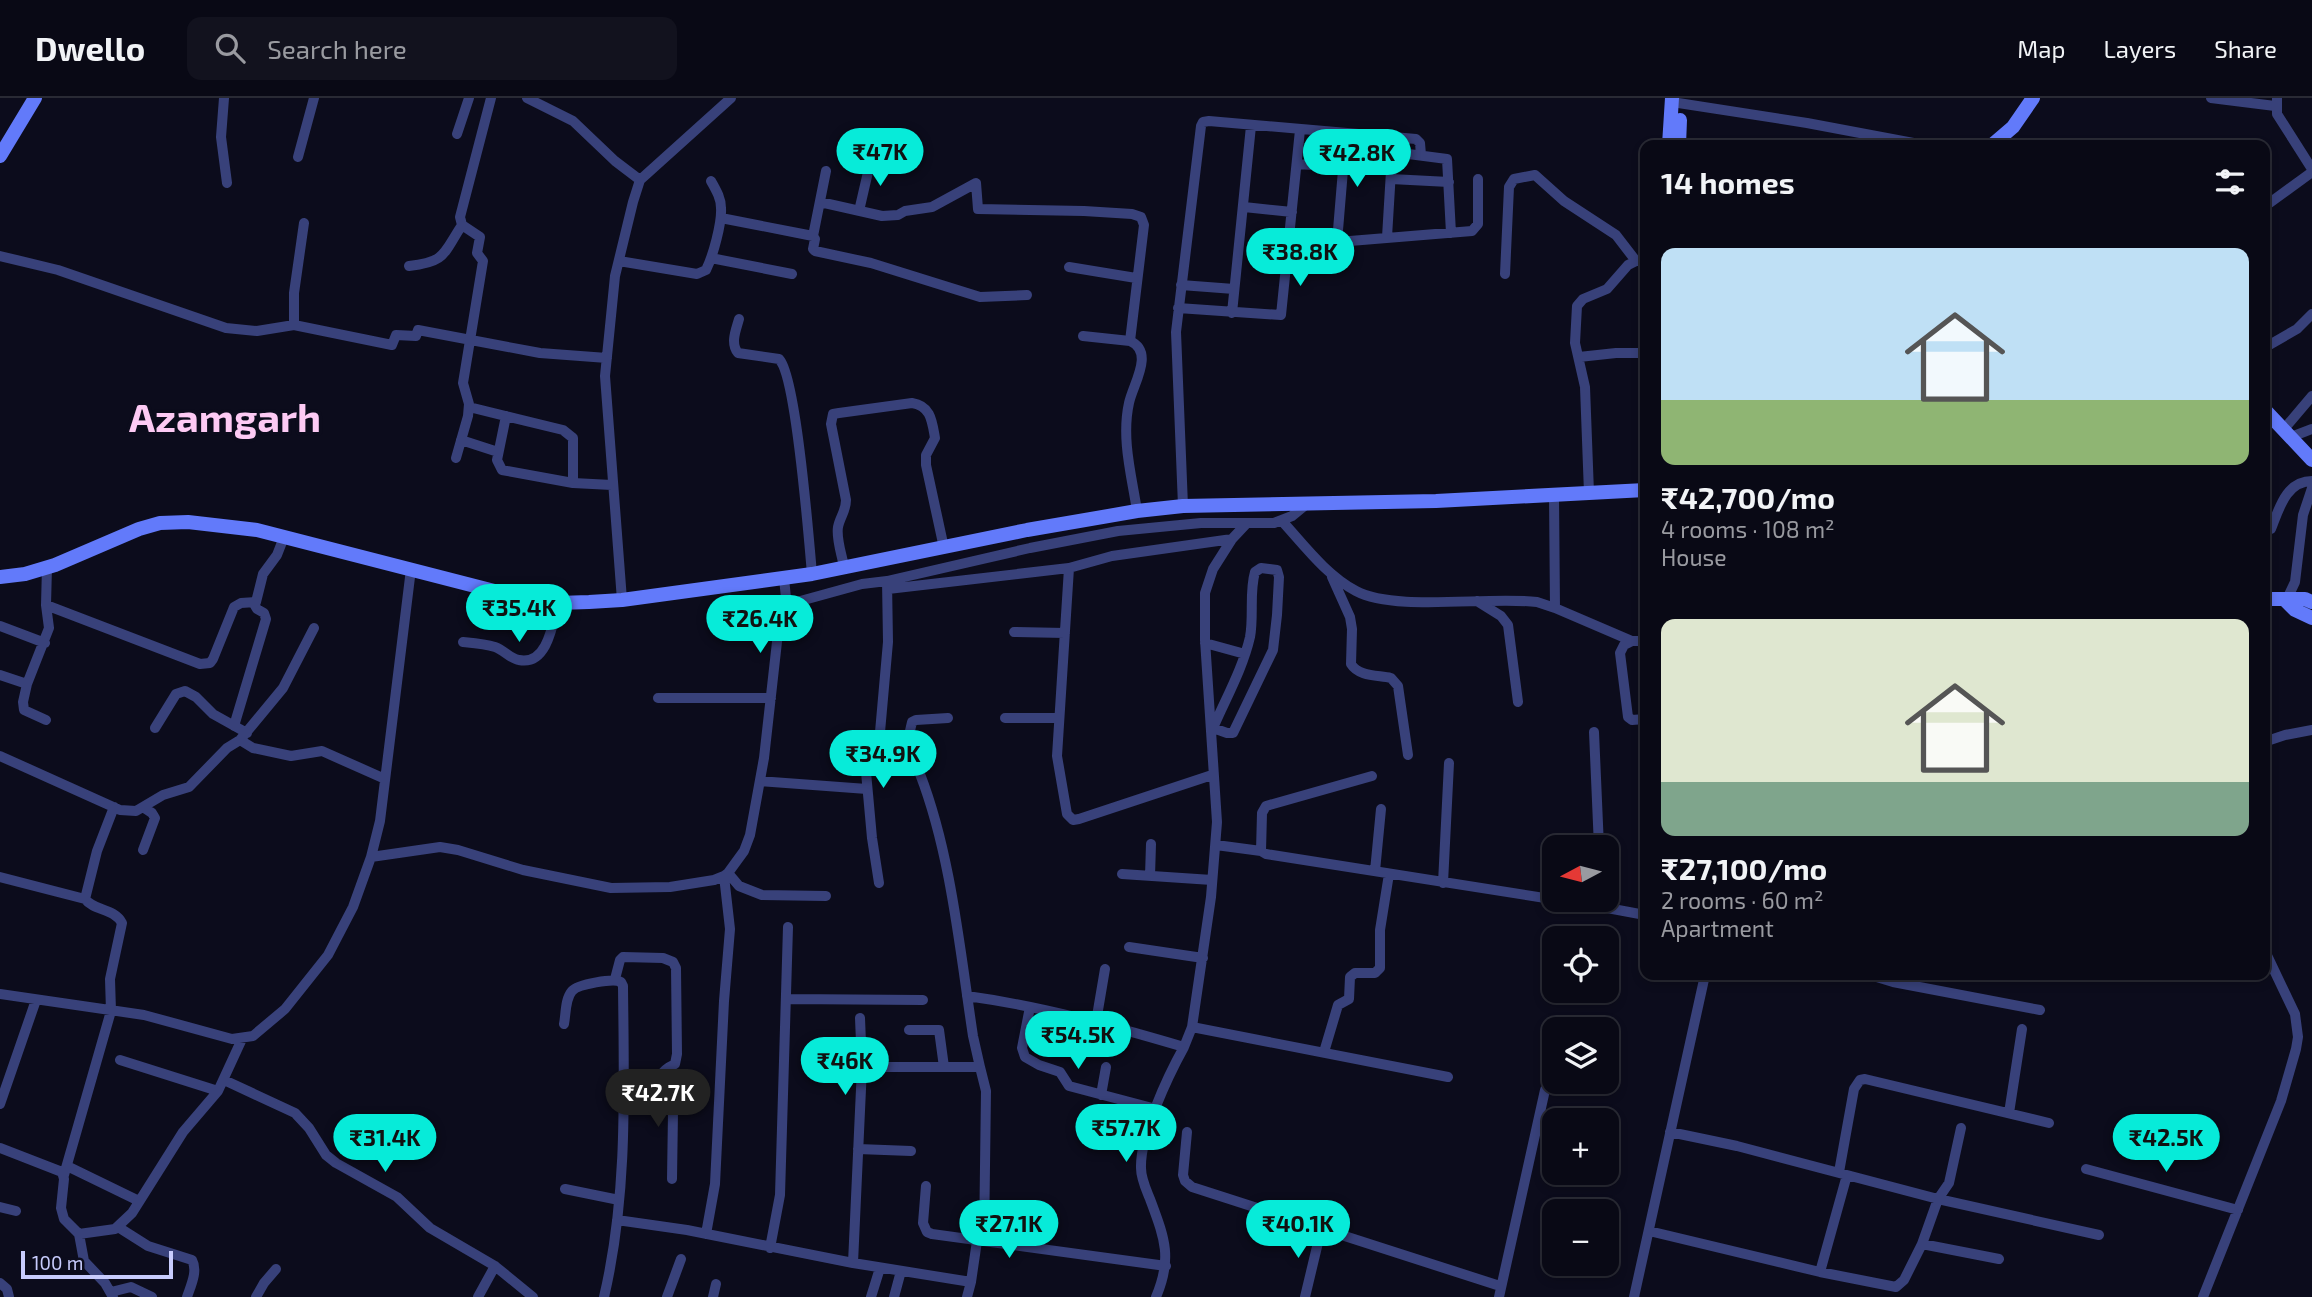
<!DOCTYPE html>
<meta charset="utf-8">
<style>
:root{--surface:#090915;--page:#12121e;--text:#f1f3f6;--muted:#999aa0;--line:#292a34;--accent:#07ebd9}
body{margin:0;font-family:"Exo 2",sans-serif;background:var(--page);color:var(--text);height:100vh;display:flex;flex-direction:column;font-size:26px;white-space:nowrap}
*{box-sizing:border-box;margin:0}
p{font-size:23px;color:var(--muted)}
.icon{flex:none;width:38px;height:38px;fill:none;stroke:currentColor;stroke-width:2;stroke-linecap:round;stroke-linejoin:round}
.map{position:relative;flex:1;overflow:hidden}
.sheet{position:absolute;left:1640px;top:42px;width:630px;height:840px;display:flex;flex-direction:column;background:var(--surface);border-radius:14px;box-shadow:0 4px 10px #0003,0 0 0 2px var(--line)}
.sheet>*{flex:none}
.needle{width:46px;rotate:263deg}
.buttons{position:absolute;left:1542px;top:737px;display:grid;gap:14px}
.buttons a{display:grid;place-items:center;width:77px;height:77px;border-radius:14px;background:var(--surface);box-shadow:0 4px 10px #0003,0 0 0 2px var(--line);font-size:35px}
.scale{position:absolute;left:21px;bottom:18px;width:152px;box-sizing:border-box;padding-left:7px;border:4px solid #c8ccfd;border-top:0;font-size:19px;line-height:24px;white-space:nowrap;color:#c8ccfd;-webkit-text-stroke:5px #0c0c1c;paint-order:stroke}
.price{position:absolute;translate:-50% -60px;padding:0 16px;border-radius:24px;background:var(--accent);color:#111;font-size:23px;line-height:46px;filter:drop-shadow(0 2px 4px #0008)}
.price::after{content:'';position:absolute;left:50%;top:42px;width:21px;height:16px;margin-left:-10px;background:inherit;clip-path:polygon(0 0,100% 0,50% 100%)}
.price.current{background:#222;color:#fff}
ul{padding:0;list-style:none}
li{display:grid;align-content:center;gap:14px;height:371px;padding:0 21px}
li span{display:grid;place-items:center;height:217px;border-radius:14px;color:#555}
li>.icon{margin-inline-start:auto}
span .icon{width:126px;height:126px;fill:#fffc;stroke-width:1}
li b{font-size:30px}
h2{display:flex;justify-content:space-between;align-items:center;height:84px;padding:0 21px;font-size:30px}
header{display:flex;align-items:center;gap:42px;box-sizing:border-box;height:98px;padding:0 35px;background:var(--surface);border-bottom:2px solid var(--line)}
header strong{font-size:33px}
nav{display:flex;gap:38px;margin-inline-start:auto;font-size:24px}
.search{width:490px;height:63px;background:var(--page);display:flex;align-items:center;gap:18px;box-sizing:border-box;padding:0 24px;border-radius:14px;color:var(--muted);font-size:26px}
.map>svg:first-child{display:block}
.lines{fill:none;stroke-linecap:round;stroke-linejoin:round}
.street{stroke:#38417a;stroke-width:10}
.secondary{stroke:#627afa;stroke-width:14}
.labels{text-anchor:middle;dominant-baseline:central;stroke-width:7;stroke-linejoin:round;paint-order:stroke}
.town-label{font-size:40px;font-weight:bold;fill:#fdcaf4;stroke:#0c0c1c}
</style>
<header>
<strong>Dwello</strong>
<div class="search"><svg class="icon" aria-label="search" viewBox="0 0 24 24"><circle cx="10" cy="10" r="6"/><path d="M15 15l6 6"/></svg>Search here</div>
<nav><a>Map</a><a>Layers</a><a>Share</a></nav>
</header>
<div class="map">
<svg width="2312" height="1199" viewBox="0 0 2312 1199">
<rect width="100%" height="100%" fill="#0c0c1c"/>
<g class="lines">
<!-- street -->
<path class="street" d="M224 0 221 39 227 85
M527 0 573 23 615 63 640 82
M2211 0 2275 8
M2277 0V16L2312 71
M1672 4 1807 25 1924 47
M457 36 469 0
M1393 54 1447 61 1451 135
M1345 56 1393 61
M298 59 314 0
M1297 66 1344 69
M1391 81 1449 84
M820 104 882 118 898 117 905 113 932 109 976 85 978 111 1084 113 1132 116 1141 119 1144 127 1130 243
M1244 109 1292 114
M2264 109 2312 74
M859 113 871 61
M721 120 813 138 815 141 813 151 815 153 871 165 980 199 1027 197
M813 138 826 73
M1387 139 1393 40
M1337 144 1346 36
M1289 148 1472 133 1478 126V81
M0 158 58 172 226 230 257 233 294 227 392 247 396 237 416 238 418 232 540 255 607 260
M711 160 792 176
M619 163 697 176 706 172C713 158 722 125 721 110 721 100 716 92 711 83
M409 168C446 164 443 156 462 127
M1069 169 1136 180
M1505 176 1509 89 1514 81 1535 77 1564 103 1616 137 1636 163
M1181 187 1234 191
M1178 210 1281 217 1300 32
M1232 215 1251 28
M739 221C736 232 730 245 738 255L779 261C796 277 809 442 812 476
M294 227V195L304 125
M1083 238 1130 243C1155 254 1133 286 1129 305 1121 341 1132 379 1137 413
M2264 250 2297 231 2312 216
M1579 259 1616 255H1645
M469 309 563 332 573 340V385
M506 318 497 362 502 372 573 385 612 387
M2284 331 2312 298
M2291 339 2312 331
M461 342 498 354
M456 360 468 318 469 306 463 285 483 163 477 155 480 139 462 127 460 119 491 0
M1589 395 1585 289 1575 245 1577 208 1583 201 1607 191 1628 167 1636 163H1645
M1554 397 1555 510
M1183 408 1176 234 1201 28 1203 24 1209 23 1416 41 1420 45 1421 57
M1282 423C1304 447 1326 477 1356 493 1395 514 1489 498 1537 504L1555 510 1632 543
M2271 431C2279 411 2286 383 2312 383
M844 469C842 457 836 441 838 429 840 419 846 413 846 402L831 326 833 316 839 315 912 305C931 308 932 323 935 340L926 357V367L944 450
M1332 479 1350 519 1352 531 1351 566C1359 579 1378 577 1391 580L1398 588 1408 657
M784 480 787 510
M887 483 888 544 880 634C887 642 900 638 908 647 914 654 916 667 920 676 951 756 960 853 973 938L980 969
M888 491 1069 470
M622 502 605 278 615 178 633 104 640 82 731 0
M1477 503 1501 518 1508 527 1518 604
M2286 503 2295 484 2303 417 2312 390
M46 507 200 566 210 565 213 561 234 509 241 505 256 504 263 476 277 457 284 439
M0 528 45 545
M1014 534 1065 535
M1645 543H1632L1624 547 1620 555 1628 619 1632 622 1645 621
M463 544C473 545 485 546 495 549 504 552 510 561 519 562 548 568 553 524 558 505
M1205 545 1245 556
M0 577 27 586 23 604 24 612 46 622
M27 586 49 530 46 507 47 469
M658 600H771
M1005 620H1059
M234 628 266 521 264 515 257 511 254 506
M155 630 176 596 185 593 196 599 213 616 247 635
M1212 633 1213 630C1226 600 1243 570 1250 539 1254 518 1249 494 1255 474L1261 470 1277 472 1279 479 1277 517 1273 552 1233 635H1227L1213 630
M1594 634 1599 749
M240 642 253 650 291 658 322 653 385 681
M2264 644 2285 637 2312 632
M841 645 860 646 864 652 872 740 879 785
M907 646 912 624 916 622 948 620
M0 658 120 712 136 713 163 697 189 689 227 650 240 642 283 590 314 530
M1212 677 1079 721 1073 722 1067 716 1057 658 1069 470 1112 458 1232 441 1247 425
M1372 678 1266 708 1262 715 1261 753 1266 756 1602 809
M760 683 867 691
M143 709 152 715 155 720 143 752
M1216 747 1261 753
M371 759 440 749 458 752 523 772 611 790 670 789 714 782 724 778 728 775 744 753 750 737 764 660 779 526 785 513 793 505 862 486 887 483 1030 450 1118 433 1201 425H1274L1292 418 1308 405
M1375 773 1381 711
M728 775 739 788 762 797 826 798
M1122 776 1212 782
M1150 778 1151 746
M0 779 85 801
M1443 785 1449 665
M1601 802 1602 809 1645 817
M1129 849 1203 860
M1870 877 1893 884 2040 912
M615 881 620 862 623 859 663 860 673 864 676 870 677 956 675 966C656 975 660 981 661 1000
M0 896 144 917 232 941 253 938 285 911 328 857 353 809 371 759 380 723 411 471
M967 898C1040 908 1113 928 1184 949L1192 929 1211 799 1217 724 1205 542V495L1213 471 1232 441
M786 901 923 902
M1030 909 1022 950 1025 959 1039 967 1060 974 1069 988 1156 1011
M860 920 862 969
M1096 924 1105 871
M564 926C566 916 565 901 572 893 578 886 614 880 621 884L623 888C624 992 628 1097 604 1199
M1192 929 1448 979
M909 932H939L944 969
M1324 954 1338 907 1349 901 1350 879 1355 875H1375L1380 870V832L1389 776
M120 962 218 993
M224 982 295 1015 309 1030 326 1057 336 1065 397 1099 430 1130 495 1168 533 1199
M1101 997 1106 969
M625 999C642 1000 667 994 673 1014L672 1081
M0 1006 36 902
M2009 1015 2022 931
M1109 1034 1145 1042
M1187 1034 1183 1077 1185 1083 1192 1089 1500 1188
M1670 1034 1737 1048 1938 1101 2099 1137
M0 1050 62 1074 64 1081 61 1110 64 1121 79 1136 84 1163 105 1185 113 1199
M858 1051 911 1053
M67 1068 139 1103
M2086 1071 2238 1112
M1839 1074 1854 991 1860 982 1865 981 2049 1025
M64 1077 111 913 110 881 122 825C114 810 94 813 85 801L97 753 114 709
M926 1088 923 1125 927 1134 932 1136 1166 1168
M565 1091 619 1102
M0 1109 16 1113
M617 1122 687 1132 853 1165 862 969H980L986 993 984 1143
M118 1129 148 1148 192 1162C198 1173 191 1187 187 1199
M1649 1133 1820 1174 1896 1189 1904 1182 1922 1146 1938 1101 1949 1085 1961 1030
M79 1136 115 1131 132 1115 183 1034 218 993 242 941
M706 1136 715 1086 724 903 730 831 724 778
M1922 1146 1999 1161
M770 1150 780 1097 788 829
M853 1165 971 1184 977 1143
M1820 1174 1847 1077
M0 1185 7 1191 9 1199
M111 1194 131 1189 152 1199
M256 1199 264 1185 276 1171
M478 1199 495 1168
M667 1199 681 1161
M713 1199 716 1186
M871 1199 880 1170
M894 1199 901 1173
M967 1199 971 1184
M1156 1199C1173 1159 1164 1139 1150 1101 1146 1091 1141 1081 1141 1070 1140 1037 1168 978 1184 949
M1305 1199 1321 1132
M1499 1199 1545 992
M1634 1199 1705 877
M2203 1199 2281 1003 2296 951 2298 939 2295 916 2264 851"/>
<!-- secondary -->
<path class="secondary" d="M1669 47 1672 0
M1679 47 1680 22
M1992 47 2013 29 2033 0
M0 58 35 0
M2264 311 2312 362
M0 479 25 476 55 467 139 431 160 425 188 424 257 432 506 496 558 505 589 504 622 502 812 476 1027 432 1137 413 1183 408 1436 403 1645 392
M2264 501H2305L2312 504
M2286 503 2295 512 2312 520"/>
</g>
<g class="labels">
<!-- town labels -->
<g class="town-label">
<text x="225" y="318">Azamgarh</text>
</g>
</g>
</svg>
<div class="buttons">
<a><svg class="needle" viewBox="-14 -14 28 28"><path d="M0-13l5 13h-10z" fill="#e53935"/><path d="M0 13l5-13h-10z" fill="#999aa0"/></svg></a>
<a><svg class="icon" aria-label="locate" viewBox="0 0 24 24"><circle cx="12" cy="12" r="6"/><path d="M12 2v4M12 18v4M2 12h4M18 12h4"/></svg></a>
<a><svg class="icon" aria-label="layers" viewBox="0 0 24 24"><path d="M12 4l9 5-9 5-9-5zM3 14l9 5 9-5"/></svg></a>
<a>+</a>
<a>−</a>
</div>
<div class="scale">100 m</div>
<b class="price" style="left:880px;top:90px">₹47K</b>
<b class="price" style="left:1357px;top:91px">₹42.8K</b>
<b class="price" style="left:1300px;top:190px">₹38.8K</b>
<b class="price" style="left:519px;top:546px">₹35.4K</b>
<b class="price" style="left:760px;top:557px">₹26.4K</b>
<b class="price" style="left:883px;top:692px">₹34.9K</b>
<b class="price" style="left:1078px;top:973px">₹54.5K</b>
<b class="price" style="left:845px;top:999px">₹46K</b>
<b class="price current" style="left:658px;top:1031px">₹42.7K</b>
<b class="price" style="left:1126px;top:1066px">₹57.7K</b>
<b class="price" style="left:385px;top:1076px">₹31.4K</b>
<b class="price" style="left:2166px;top:1076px">₹42.5K</b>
<b class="price" style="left:1009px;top:1162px">₹27.1K</b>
<b class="price" style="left:1298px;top:1162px">₹40.1K</b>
<section class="sheet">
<h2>14 homes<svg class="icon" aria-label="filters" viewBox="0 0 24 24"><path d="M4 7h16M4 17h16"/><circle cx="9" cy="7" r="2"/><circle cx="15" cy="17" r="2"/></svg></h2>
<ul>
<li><span style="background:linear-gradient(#bfe0f5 70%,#8fb573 0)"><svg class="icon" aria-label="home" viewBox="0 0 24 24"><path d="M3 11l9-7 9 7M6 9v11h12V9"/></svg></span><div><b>₹42,700/mo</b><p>4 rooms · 108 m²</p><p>House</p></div></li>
<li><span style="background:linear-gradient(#dfe7d0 75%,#7fa58c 0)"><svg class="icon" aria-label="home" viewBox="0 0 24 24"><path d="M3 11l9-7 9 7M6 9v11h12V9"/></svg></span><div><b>₹27,100/mo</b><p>2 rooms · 60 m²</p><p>Apartment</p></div></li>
</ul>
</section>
</div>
